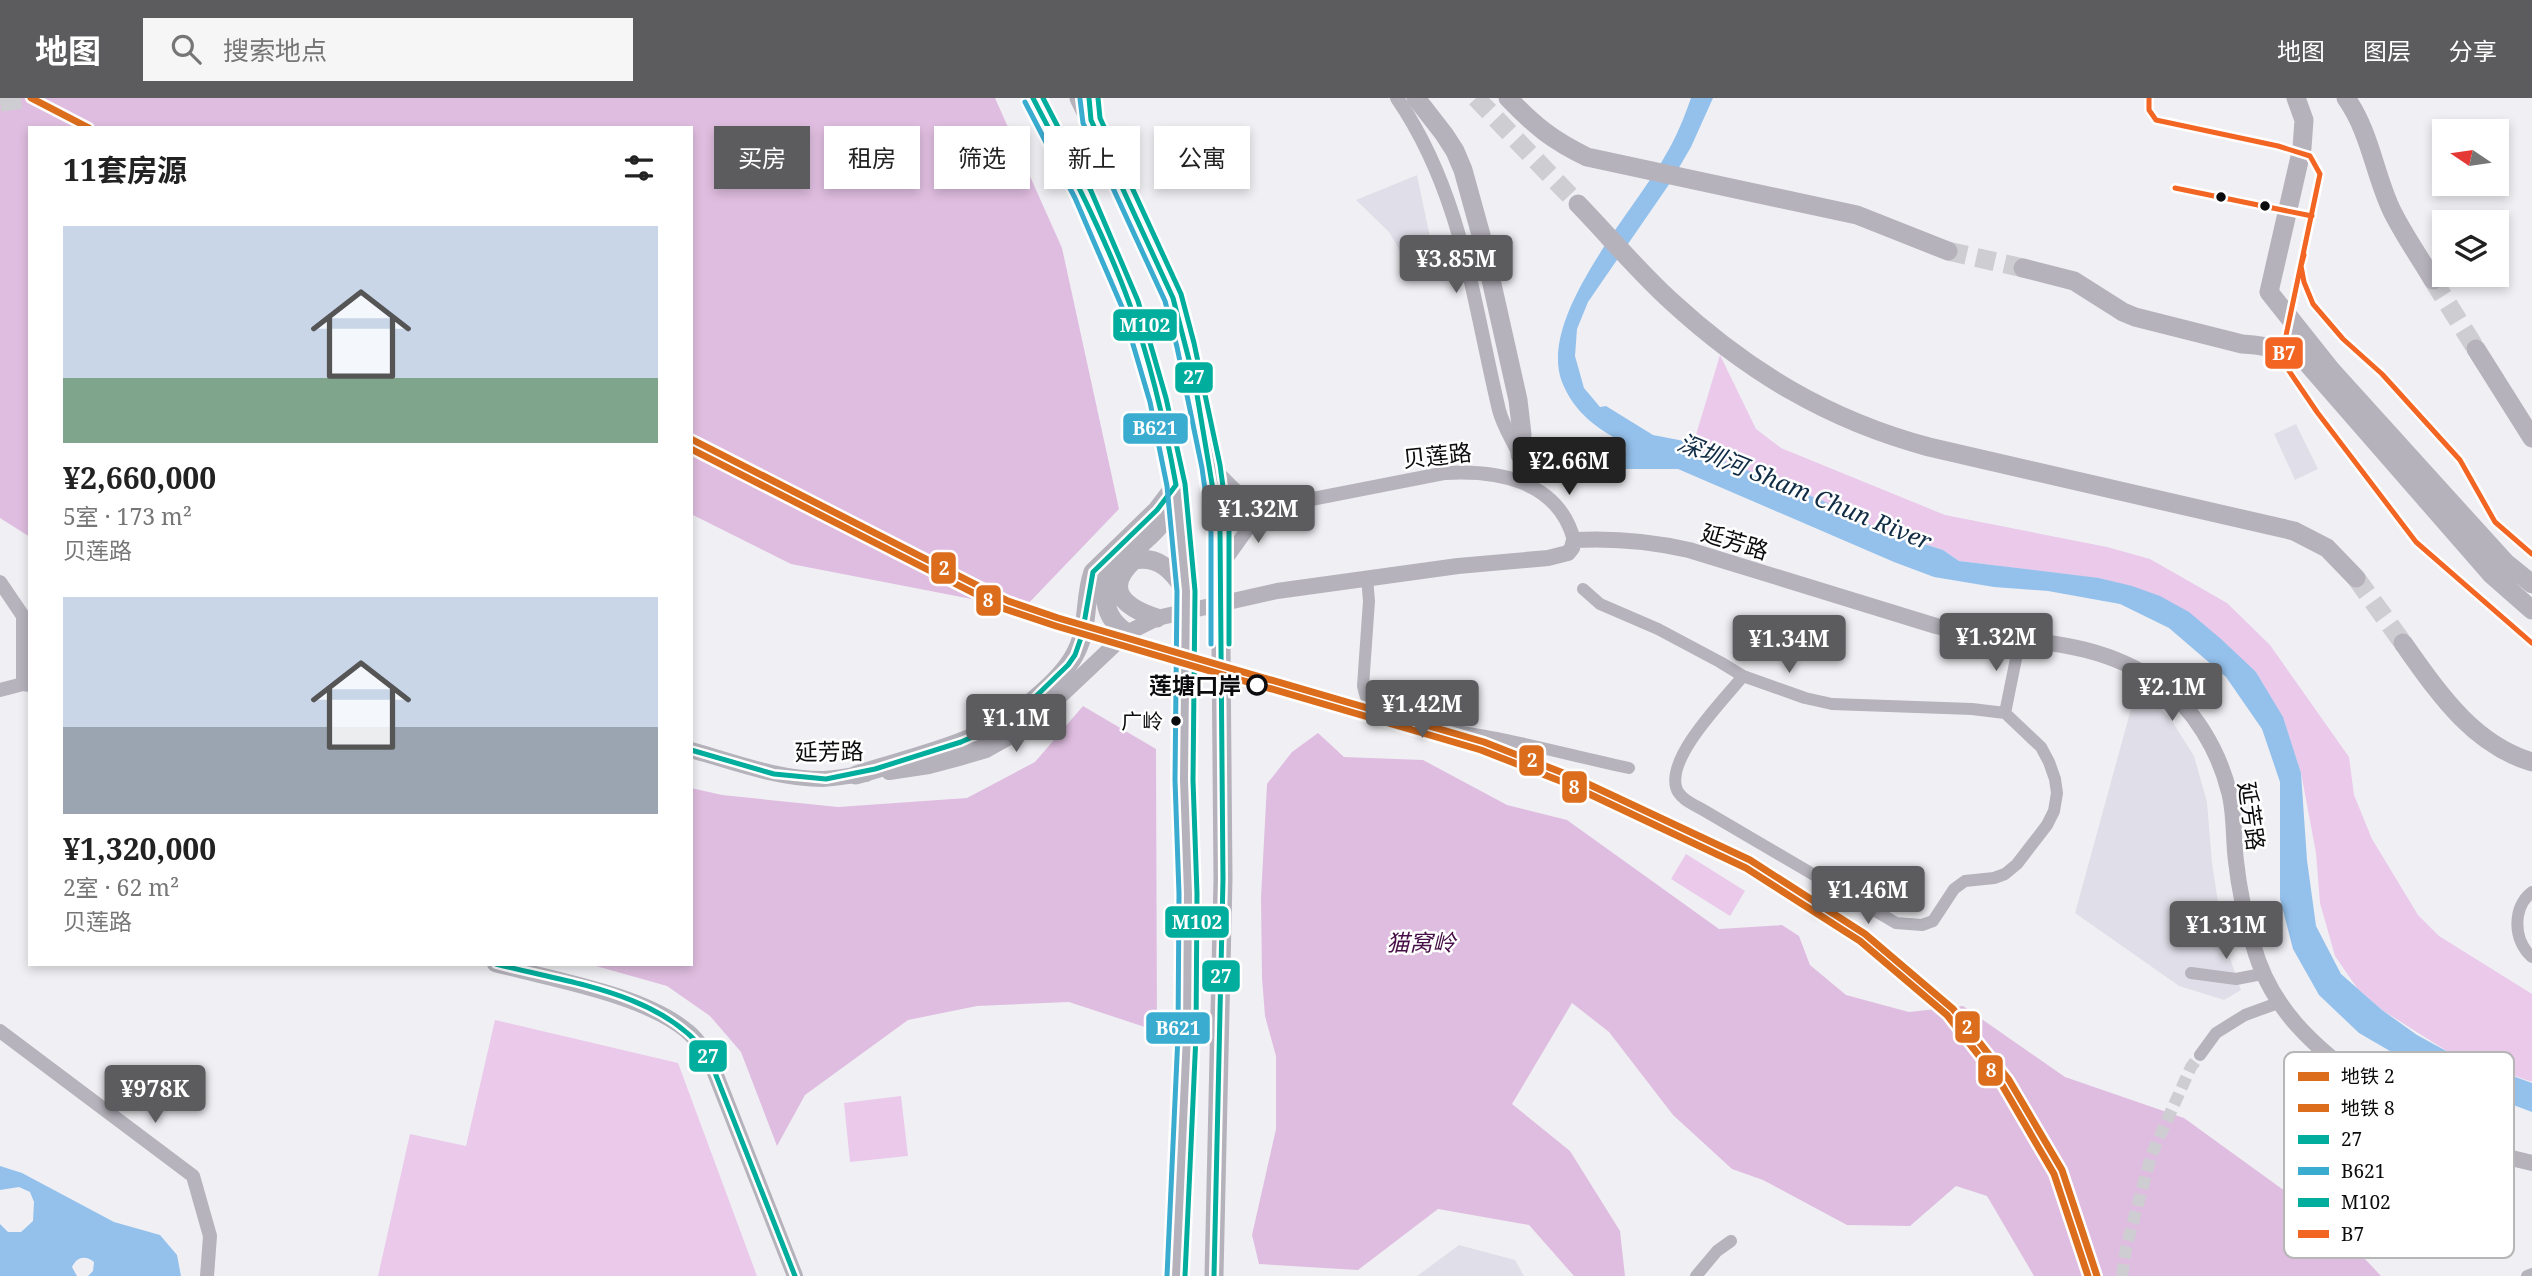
<!DOCTYPE html>
<html lang="zh">
<meta charset="utf-8">
<style>
:root{--surface:#fff;--page:#f6f6f6;--text:#222;--muted:#767676;--accent:#5c5c5e}
body{margin:0;font-family:"Noto Serif","Noto Sans SC",serif;background:var(--page);color:var(--text);height:100vh;display:flex;flex-direction:column;font-size:26px;white-space:nowrap}
*{box-sizing:border-box;margin:0}
p{font-size:23px;color:var(--muted)}
.icon{flex:none;width:38px;height:38px;fill:none;stroke:currentColor;stroke-width:2;stroke-linecap:round;stroke-linejoin:round}
.map{position:relative;flex:1;overflow:hidden}
.side{position:absolute;left:28px;top:28px;width:665px;height:840px;display:flex;flex-direction:column;background:var(--surface);border-radius:0px;box-shadow:0 4px 10px #0003}
.side>*{flex:none}
.top-card{position:absolute;left:714px;top:28px;width:665px;height:63px;display:flex;gap:14px}
.needle{width:46px;rotate:283deg}
.tools{position:absolute;left:2432px;top:21px;display:grid;gap:14px}
.tools a{display:grid;place-items:center;width:77px;height:77px;border-radius:0px;background:var(--surface);box-shadow:0 4px 10px #0003;font-size:35px}
.price{position:absolute;translate:-50% -60px;padding:0 16px;border-radius:7px;background:var(--accent);color:#fff;font-size:23px;line-height:46px;filter:drop-shadow(0 2px 4px #0008)}
.price::after{content:'';position:absolute;left:50%;top:42px;width:21px;height:16px;margin-left:-10px;background:inherit;clip-path:polygon(0 0,100% 0,50% 100%)}
.price.selected{background:#222;color:#fff}
ul{padding:0;list-style:none}
li{display:grid;align-content:center;gap:14px;height:371px;padding:0 35px}
li span{display:grid;place-items:center;height:217px;border-radius:0px;color:#555}
li>.icon{margin-inline-start:auto}
span .icon{width:126px;height:126px;fill:#fffc;stroke-width:1}
li b{font-size:30px}
h2{display:flex;justify-content:space-between;align-items:center;height:84px;padding:0 35px;font-size:30px}
.pill{padding:0 24px;border-radius:0px;background:var(--surface);box-shadow:0 4px 10px #0003;font-size:24px;line-height:63px}
.pill.selected{background:var(--accent);color:#fff}
header{display:flex;align-items:center;gap:42px;box-sizing:border-box;height:98px;padding:0 35px;background:var(--accent);color:#fff}
header strong{font-size:33px}
nav{display:flex;gap:38px;margin-inline-start:auto;font-size:24px}
.search{width:490px;height:63px;background:var(--page);display:flex;align-items:center;gap:18px;box-sizing:border-box;padding:0 24px;border-radius:0px;color:var(--muted);font-size:26px}
.map>svg:first-child{display:block}
.built{fill:#e0dfe9}
.green{fill:#eac9eb}
.forest{fill:#dfbde0}
.water{fill:#94c1ec}
.lines{fill:none;stroke-linecap:round;stroke-linejoin:round}
.minor-tunnel{stroke:#ceced2;stroke-width:12;stroke-dasharray:12 6;stroke-linecap:butt}
.trunk-tunnel{stroke:#ceced2;stroke-width:19;stroke-dasharray:19 10;stroke-linecap:butt}
.motorway-tunnel{stroke:#ceced2;stroke-width:21;stroke-dasharray:21 10;stroke-linecap:butt}
.minor{stroke:#b6b3bc;stroke-width:12}
.tertiary{stroke:#b6b3bc;stroke-width:14}
.secondary{stroke:#b5b2bb;stroke-width:16}
.trunk{stroke:#b6b2bc;stroke-width:19}
.bus-1-casing{stroke:#fff;stroke-width:10}
.bus-2-casing{stroke:#fff;stroke-width:10}
.bus-3-casing{stroke:#fff;stroke-width:10}
.bus-4-casing{stroke:#fff;stroke-width:10}
.bus-1{stroke:#01ad9c;stroke-width:5}
.bus-2{stroke:#3aaccf;stroke-width:5}
.bus-3{stroke:#01ad9c;stroke-width:5}
.bus-4{stroke:#f26522;stroke-width:5}
.metro-1-casing{stroke:#fff;stroke-width:12}
.metro-2-casing{stroke:#fff;stroke-width:12}
.metro-1{stroke:#db6d1c;stroke-width:7}
.metro-2{stroke:#db6d1c;stroke-width:7}
.bus-dot{fill:#0c0c0e;stroke:#fff;stroke-width:2.5}
.stop-dot{fill:#fff;stroke:#0c0c0e;stroke-width:3.5}
.labels{text-anchor:middle;dominant-baseline:central;stroke-width:5;stroke-linejoin:round;paint-order:stroke}
.bus-label{font-size:21px;fill:#0c0c0e;stroke:#fff;text-anchor:end}
.street-label{font-size:23px;fill:#0c0c0e;stroke:#fff}
.stop-label{font-size:23px;font-weight:bold;fill:#0c0c0e;stroke:#fff;text-anchor:end}
.park-label{font-size:23px;font-style:italic;fill:#460e46;stroke:#fff}
.water-label{font-size:24px;font-style:italic;fill:#112d45;stroke:#fff}
.key{fill:#fff;stroke:#b6b6b7;stroke-width:2}
.key-label{font-size:19px;fill:#0c0c0e}
.line-badge{stroke:#fff;stroke-width:2.5}
.badge-label{font-size:19px;text-anchor:middle;font-weight:bold;fill:#fff}
</style>
<header>
<strong>地图</strong>
<div class="search"><svg class="icon" aria-label="search" viewBox="0 0 24 24"><circle cx="10" cy="10" r="6"/><path d="M15 15l6 6"/></svg>搜索地点</div>
<nav><a>地图</a><a>图层</a><a>分享</a></nav>
</header>
<div class="map">
<svg width="2532" height="1178" viewBox="0 0 2532 1178">
<rect width="100%" height="100%" fill="#f0f0f4"/>
<!-- built -->
<path class="built" d="M1417 77 1439 182 1412 174 1389 134 1356 102Z
M2296 326 2318 371 2295 382 2274 336Z
M2137 589 2170 620 2194 658 2207 704 2212 765 2224 843 2241 892 2224 902 2179 888 2075 815Z
M1459 1147 1515 1162 1524 1178H1417Z"/>
<!-- green -->
<path class="green" d="M1720 257 1756 331 1781 350 1945 417 2107 449 2150 461 2227 505 2270 547 2349 659 2354 697 2372 741 2418 817 2439 838 2532 896V984L2450 955 2382 912 2357 890 2335 858 2320 805 2316 755 2301 675 2283 620 2256 574 2104 481 1959 463 1943 452 1871 428 1692 350Z
M1686 756 1745 793 1730 818 1671 781Z
M495 922 678 965 757 1178H378L410 1036 466 1048Z
M901 998 908 1058 850 1064 844 1005Z"/>
<!-- forest -->
<path class="forest" d="M0 0H995L1062 150 1119 411 1023 511 791 466 691 416V30H30V439L0 420Z
M1083 608 1156 651 1157 933 1069 904 977 908 908 922 805 997 777 1048 741 954 710 918 667 888 589 866H691V690L722 697 838 709 967 700 1035 664Z
M1318 635 1344 659 1423 662 1507 707 1567 722 1719 831 1782 827 1799 838 1810 867 1846 897 1909 914 1963 908 2065 979 2184 1020 2336 1130 2381 1178H2034L1987 1098 1956 1088 1910 1128 1847 1127 1763 1082 1732 1071 1673 1017 1609 934 1572 905 1512 1006 1570 1053 1620 1133 1625 1178H1574L1529 1127 1438 1111 1358 1172 1259 1166 1252 1137 1276 1031V958L1265 918 1262 880 1261 799 1267 686 1292 654Z"/>
<!-- water -->
<path class="water" d="M1691 0H1713L1691 49 1670 85 1588 204 1577 231 1575 258 1584 290 1600 309 1606 308 1653 337 1684 343 1692 350 1823 403 1878 431 1943 452 1959 463 2099 480 2132 488 2160 498 2189 514 2221 541 2256 574 2283 619 2301 675 2307 762 2316 828 2341 876 2382 912 2417 937 2450 955 2532 985V1014L2426 974 2359 935 2319 897 2293 851 2280 801V684L2262 631 2226 579 2169 530 2120 506 2048 493 1994 489 1934 479 1894 464 1678 371H1584V365L1620 358 1626 353 1625 346C1597 330 1575 316 1562 284 1537 219 1634 113 1665 58 1676 40 1684 20 1691 0Z
M0 1068 22 1075 114 1124 160 1137 177 1157 181 1178H88L93 1173 94 1164C85 1157 77 1159 72 1169L77 1178H0V1126L8 1134H21L33 1123 34 1104 30 1094 19 1089 0 1092Z"/>
<g class="lines">
<!-- minor-tunnel -->
<path class="minor-tunnel" d="M2122 1178 2126 1150 2151 1058 2191 969 2200 957"/>
<!-- trunk-tunnel -->
<path class="trunk-tunnel" d="M1476 0 1578 106
M1948 153 2023 170
M2433 182 2476 251
M2356 480 2403 545"/>
<!-- motorway-tunnel -->
<path class="motorway-tunnel" d="M0 3 23 0"/>
<!-- minor -->
<path class="minor" d="M1367 480 1369 503 1363 588C1365 597 1367 605 1375 611 1399 627 1471 634 1502 641 1545 650 1587 661 1629 670
M1583 491 1600 506 1658 531 1720 564 1743 578 1805 600 1832 606 1972 611 2005 615 2041 649 2049 664 2055 681 2057 695 2054 713 2047 727 2017 766 2005 776 1994 780 1965 783 1954 791 1933 823 1922 827 1896 825 1705 713C1695 707 1679 701 1676 689 1668 657 1724 602 1743 578
M2005 615 2020 541
M2532 794C2512 809 2513 843 2532 859
M2191 875 2236 881 2262 876
M2200 957 2216 935 2245 917 2278 905
M1696 1178 1717 1153 1731 1143
M2527 1178 2532 1176"/>
<!-- tertiary -->
<path class="tertiary" d="M1397 0C1462 95 1473 203 1499 312 1503 328 1512 341 1519 356 1523 365 1525 376 1527 386
M1211 369C1237 390 1239 406 1276 408L1445 375C1497 372 1558 382 1574 442
M1222 467 1249 429 1276 408
M0 484 23 518V586
M0 592 23 586 30 587
M0 933 193 1078 210 1138 207 1178"/>
<!-- secondary -->
<path class="secondary" d="M691 652C734 664 778 681 823 681 838 680 852 677 866 676
M889 674 929 668 959 660 986 652 1011 638 1055 603 1127 535 1157 520 1277 493 1458 468 1548 460 1568 455 1572 450 1574 442C1614 440 1650 443 1689 452L1936 528C2013 546 2090 536 2159 585 2194 610 2219 653 2229 694 2235 716 2233 741 2236 763 2239 791 2245 819 2253 846 2271 913 2314 947 2366 988 2384 1001 2402 1018 2422 1028 2457 1046 2494 1056 2532 1065
M495 866C550 881 643 896 687 933 695 939 702 949 708 957L795 1178"/>
<!-- trunk -->
<path class="trunk" d="M1033 0 1083 96 1130 206 1158 302 1176 387 1186 493 1184 682 1188 796 1187 937 1176 1178
M1079 0 1132 109 1173 200 1195 285 1220 433 1223 781 1214 1178
M1416 0 1444 36 1455 53 1463 72 1481 137 1518 302 1522 336 1520 357
M1508 0C1535 28 1552 42 1587 59L1857 117 1948 153
M2296 0 2304 22 2302 50 2269 194 2331 272 2505 464 2532 486
M2346 0C2370 34 2374 74 2391 111 2403 136 2419 158 2433 182
M1578 106C1609 138 1638 173 1671 203 1747 273 1828 322 1929 349L2294 433 2327 450 2356 480
M2023 170 2074 183 2123 214 2135 219 2242 246C2265 247 2288 252 2307 265L2491 476 2532 512
M2476 251 2532 340
M1157 520C1126 510 1101 492 1134 462 1159 458 1172 472 1185 492
M1127 535C1116 527 1108 519 1106 504 1101 459 1161 446 1172 405
M2403 545C2438 594 2472 646 2532 664
M856 677C925 655 989 645 1044 593 1056 582 1070 568 1077 552 1089 528 1084 499 1093 474L1157 412 1176 387"/>
<defs>
<path id="bus-1" d="M1089 0 1091 22 1173 200 1195 285 1220 433 1223 781 1214 1178
M691 652 774 676 826 681 875 671 961 644 995 629 1027 607 1068 567 1075 557 1082 537 1093 474 1157 412 1176 387C1165 326 1151 265 1130 207 1104 135 1068 68 1033 0
M496 866C568 885 661 894 708 957L795 1178"/>
<path id="bus-2" d="M1080 1 1083 25 1165 203 1177 249 1202 370 1211 434V546
M1025 4 1075 100 1122 209 1150 304 1167 388 1177 493 1175 682 1179 796 1178 937 1167 1178"/>
<path id="bus-3" d="M1043 0 1091 93 1138 203 1166 300 1185 386 1195 493 1193 682 1197 796 1196 937 1185 1178
M1098 0 1100 20 1181 196 1194 245 1220 367 1229 432V546"/>
<path id="bus-4" d="M2149 0V12L2156 22 2278 48 2310 58 2320 76 2284 247 2285 267 2317 314 2416 444 2532 545
M2175 90 2312 118
M2304 157 2301 168 2304 184 2313 206 2343 241 2382 276 2460 362 2495 424 2532 456"/>
</defs>
<!-- bus-1 casing -->
<use href="#bus-1" class="bus-1-casing"/>
<!-- bus-2 casing -->
<use href="#bus-2" class="bus-2-casing"/>
<!-- bus-3 casing -->
<use href="#bus-3" class="bus-3-casing"/>
<!-- bus-4 casing -->
<use href="#bus-4" class="bus-4-casing"/>
<!-- bus-1 -->
<use href="#bus-1" class="bus-1"/>
<!-- bus-2 -->
<use href="#bus-2" class="bus-2"/>
<!-- bus-3 -->
<use href="#bus-3" class="bus-3"/>
<!-- bus-4 -->
<use href="#bus-4" class="bus-4"/>
<defs>
<path id="metro-1" d="M31 0 89 30
M691 341 1008 503 1058 520 1484 644 1571 678 1750 762 1865 836 1953 911 2009 982 2062 1072 2097 1178"/>
<path id="metro-2" d="M691 351 1005 511 1056 528 1481 652 1568 686 1746 770 1860 843 1947 917 2002 987 2054 1076 2088 1178"/>
</defs>
<!-- metro-1 casing -->
<use href="#metro-1" class="metro-1-casing"/>
<!-- metro-2 casing -->
<use href="#metro-2" class="metro-2-casing"/>
<!-- metro-1 -->
<use href="#metro-1" class="metro-1"/>
<!-- metro-2 -->
<use href="#metro-2" class="metro-2"/>
</g>
<!-- markers -->
<g class="bus-dot">
<circle cx="2221" cy="99" r="6"/>
<circle cx="2265" cy="108" r="6"/>
<circle cx="1176" cy="623" r="6"/>
</g>
<circle class="stop-dot" cx="1257" cy="587" r="9"/>
<g class="labels">
<!-- bus labels -->
<g class="bus-label">
<text x="1163" y="623">广岭</text>
</g>
<!-- street labels -->
<g class="street-label">
<text transform="translate(1437 357) rotate(-6)">贝莲路</text>
<text transform="translate(1735 443) rotate(17)">延芳路</text>
<text transform="translate(829 653) rotate(-1)">延芳路</text>
<text transform="translate(2252 718) rotate(82)">延芳路</text>
</g>
<!-- stop labels -->
<g class="stop-label">
<text x="1241" y="587">莲塘口岸</text>
</g>
<!-- park labels -->
<g class="park-label">
<text x="1421" y="844">猫窝岭</text>
</g>
<!-- water labels -->
<g class="water-label">
<text transform="translate(1805 393) rotate(22)">深圳河 Sham Chun River</text>
</g>
</g>
<!-- legend -->
<rect x="2284" y="954" width="230" height="206" rx="10" class="key"/>
<rect x="2298" y="974" width="31" height="9" fill="#db6d1c"/>
<rect x="2298" y="1006" width="31" height="8" fill="#db6d1c"/>
<rect x="2298" y="1037" width="31" height="9" fill="#01ad9c"/>
<rect x="2298" y="1069" width="31" height="8" fill="#3aaccf"/>
<rect x="2298" y="1100" width="31" height="9" fill="#01ad9c"/>
<rect x="2298" y="1132" width="31" height="8" fill="#f26522"/>
<g class="key-label">
<text x="2341" y="985">地铁 2</text>
<text x="2341" y="1017">地铁 8</text>
<text x="2341" y="1048">27</text>
<text x="2341" y="1080">B621</text>
<text x="2341" y="1111">M102</text>
<text x="2341" y="1143">B7</text>
</g>
<g class="line-badge">
<rect x="1112" y="210" width="66" height="34" rx="7" fill="#01ad9c"/>
<rect x="2264" y="238" width="40" height="34" rx="7" fill="#f26522"/>
<rect x="1174" y="263" width="40" height="33" rx="7" fill="#01ad9c"/>
<rect x="1122" y="314" width="67" height="33" rx="7" fill="#3aaccf"/>
<rect x="930" y="453" width="27" height="34" rx="7" fill="#db6d1c"/>
<rect x="975" y="486" width="27" height="33" rx="7" fill="#db6d1c"/>
<rect x="1518" y="646" width="27" height="33" rx="7" fill="#db6d1c"/>
<rect x="1561" y="672" width="27" height="34" rx="7" fill="#db6d1c"/>
<rect x="1164" y="807" width="66" height="34" rx="7" fill="#01ad9c"/>
<rect x="1201" y="861" width="40" height="34" rx="7" fill="#01ad9c"/>
<rect x="1954" y="912" width="27" height="34" rx="7" fill="#db6d1c"/>
<rect x="1145" y="913" width="66" height="34" rx="7" fill="#3aaccf"/>
<rect x="688" y="941" width="40" height="34" rx="7" fill="#01ad9c"/>
<rect x="1977" y="956" width="27" height="33" rx="7" fill="#db6d1c"/>
</g>
<g class="badge-label">
<text x="1145" y="234">M102</text>
<text x="2284" y="262">B7</text>
<text x="1194" y="286">27</text>
<text x="1155" y="337">B621</text>
<text x="944" y="477">2</text>
<text x="988" y="509">8</text>
<text x="1532" y="669">2</text>
<text x="1574" y="696">8</text>
<text x="1197" y="831">M102</text>
<text x="1221" y="885">27</text>
<text x="1967" y="936">2</text>
<text x="1178" y="937">B621</text>
<text x="708" y="965">27</text>
<text x="1991" y="979">8</text>
</g>
</svg>
<div class="tools">
<a><svg class="needle" viewBox="-14 -14 28 28"><path d="M0-13l5 13h-10z" fill="#e53935"/><path d="M0 13l5-13h-10z" fill="#767676"/></svg></a>
<a><svg class="icon" aria-label="layers" viewBox="0 0 24 24"><path d="M12 4l9 5-9 5-9-5zM3 14l9 5 9-5"/></svg></a>
</div>
<b class="price" style="left:1456px;top:197px">¥3.85M</b>
<b class="price selected" style="left:1569px;top:399px">¥2.66M</b>
<b class="price" style="left:1258px;top:447px">¥1.32M</b>
<b class="price" style="left:1996px;top:575px">¥1.32M</b>
<b class="price" style="left:1789px;top:577px">¥1.34M</b>
<b class="price" style="left:2172px;top:625px">¥2.1M</b>
<b class="price" style="left:1422px;top:642px">¥1.42M</b>
<b class="price" style="left:1016px;top:656px">¥1.1M</b>
<b class="price" style="left:1868px;top:828px">¥1.46M</b>
<b class="price" style="left:2226px;top:863px">¥1.31M</b>
<b class="price" style="left:155px;top:1027px">¥978K</b>
<div class="top-card">
<a class="pill selected">买房</a>
<a class="pill">租房</a>
<a class="pill">筛选</a>
<a class="pill">新上</a>
<a class="pill">公寓</a>
</div>
<section class="side">
<h2>11套房源<svg class="icon" aria-label="filters" viewBox="0 0 24 24"><path d="M4 7h16M4 17h16"/><circle cx="9" cy="7" r="2"/><circle cx="15" cy="17" r="2"/></svg></h2>
<ul>
<li><span style="background:linear-gradient(#c9d6e8 70%,#7fa58c 0)"><svg class="icon" aria-label="home" viewBox="0 0 24 24"><path d="M3 11l9-7 9 7M6 9v11h12V9"/></svg></span><div><b>¥2,660,000</b><p>5室 · 173 m²</p><p>贝莲路</p></div></li>
<li><span style="background:linear-gradient(#c9d6e8 60%,#9aa5b1 0)"><svg class="icon" aria-label="home" viewBox="0 0 24 24"><path d="M3 11l9-7 9 7M6 9v11h12V9"/></svg></span><div><b>¥1,320,000</b><p>2室 · 62 m²</p><p>贝莲路</p></div></li>
</ul>
</section>
</div>
